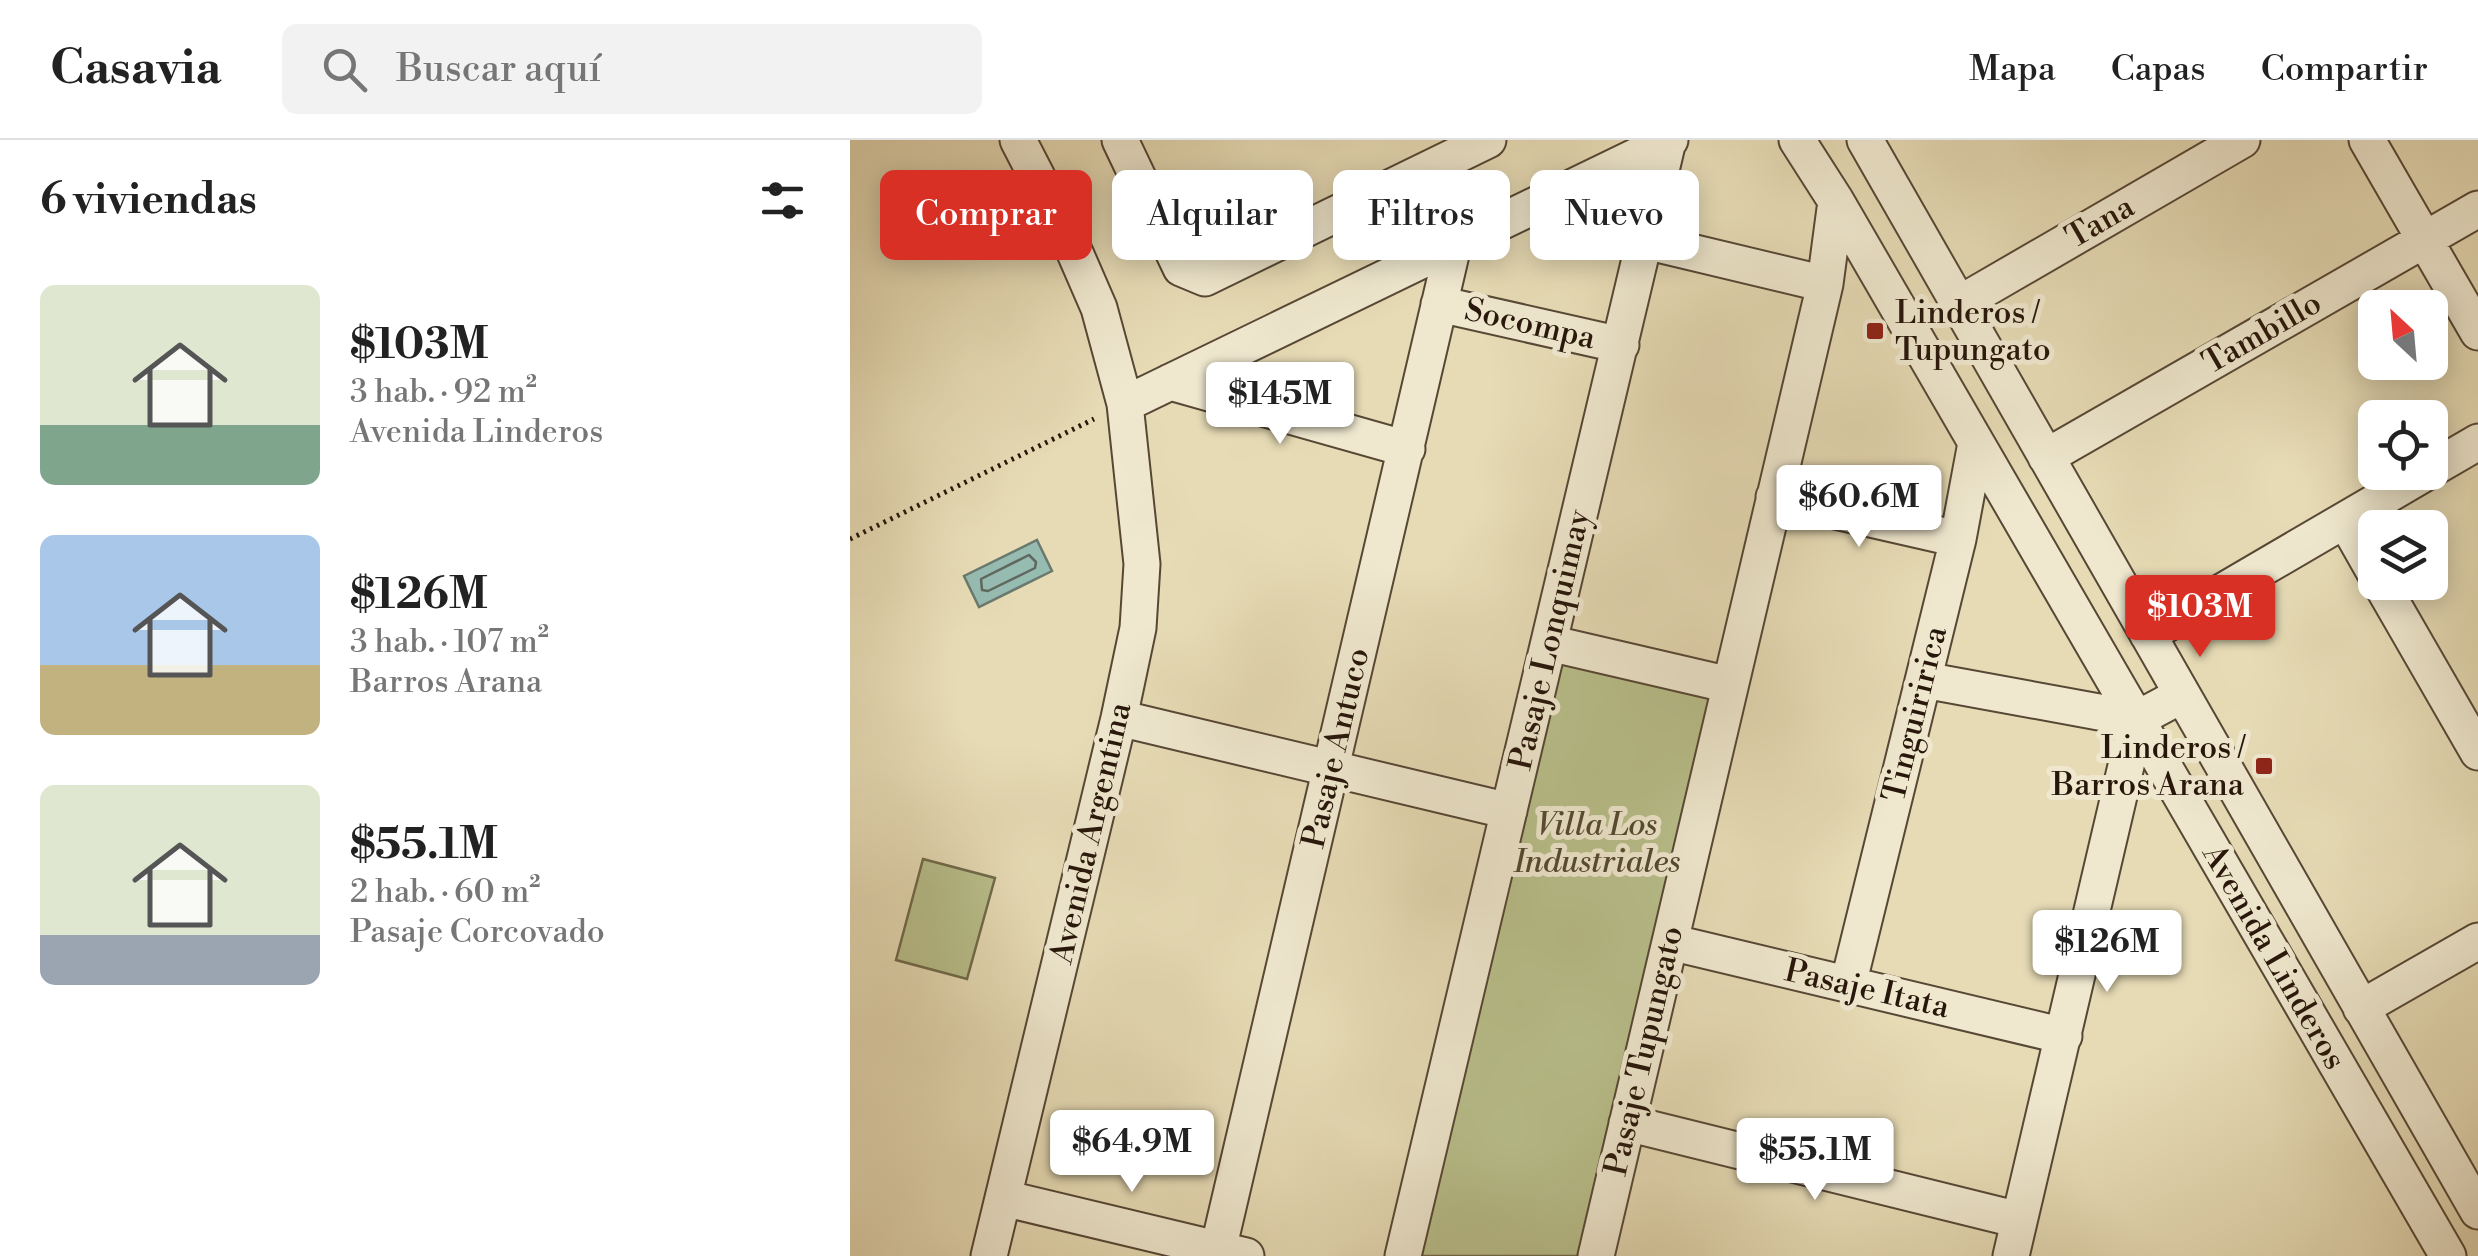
<!DOCTYPE html>
<html lang="es">
<meta charset="utf-8">
<style>
:root{--surface:#fff;--page:#f2f2f2;--text:#222;--muted:#767676;--line:#e0e0e0;--accent:#d93025}
body{margin:0;font-family:"Libre Bodoni",serif;background:var(--page);color:var(--text);height:100vh;display:flex;flex-direction:column;font-size:38px;white-space:nowrap}
*{box-sizing:border-box;margin:0}
p{font-size:32px;color:var(--muted)}
.icon{flex:none;width:55px;height:55px;fill:none;stroke:currentColor;stroke-width:2;stroke-linecap:round;stroke-linejoin:round}
.map{position:relative;flex:1;overflow:hidden}
.panel{display:flex;flex-direction:column;background:var(--surface);width:850px}
.panel>*{flex:none}
.banner{position:absolute;left:30px;top:30px;width:950px;height:90px;display:flex;gap:20px}
.needle{width:65px;rotate:334deg}
.controls{position:absolute;left:1508px;top:150px;display:grid;gap:20px}
.controls a{display:grid;place-items:center;width:90px;height:90px;border-radius:15px;background:var(--surface);box-shadow:0 5px 25px #0003;font-size:50px}
.price{position:absolute;translate:-50% -85px;padding:0 22px;border-radius:10px;background:#fff;color:#222;font-size:32px;line-height:65px;filter:drop-shadow(0 2px 5px #0008)}
.price::after{content:'';position:absolute;left:50%;top:60px;width:30px;height:22px;margin-left:-15px;background:inherit;clip-path:polygon(0 0,100% 0,50% 100%)}
.price.current{background:var(--accent);color:#fff}
ul{padding:0;list-style:none}
li{display:flex;align-items:center;gap:30px;height:250px;padding:0 40px}
li span{display:grid;place-items:center;flex:none;width:280px;height:200px;border-radius:15px;color:#555}
li>.icon{margin-inline-start:auto}
span .icon{width:120px;height:120px;fill:#fffc;stroke-width:1}
li b{font-size:42px}
h2{display:flex;justify-content:space-between;align-items:center;height:120px;padding:0 40px;font-size:42px}
.chip{padding:0 35px;border-radius:15px;background:var(--surface);box-shadow:0 5px 25px #0003;font-size:35px;line-height:90px}
.chip.current{background:var(--accent);color:#fff}
header{display:flex;align-items:center;gap:60px;box-sizing:border-box;height:140px;padding:0 50px;background:var(--surface);border-bottom:2px solid var(--line)}
header strong{font-size:48px}
nav{display:flex;gap:55px;margin-inline-start:auto;font-size:35px}
.search{width:700px;height:90px;background:var(--page);display:flex;align-items:center;gap:25px;box-sizing:border-box;padding:0 35px;border-radius:15px;color:var(--muted);font-size:38px}
main{display:flex;flex:1;min-height:0}
.map>svg:first-child{display:block}
.green{fill:#b8bf8b;stroke:#706a4a;stroke-width:2.5}
.water{fill:#96bbb1;stroke:#6a796e;stroke-width:2.5}
.lines{fill:none;stroke-linecap:round;stroke-linejoin:round}
.shore{stroke:#5e685e;stroke-width:2.5}
.minor-casing{stroke:#574735;stroke-width:39}
.path{stroke:#27160a;stroke-width:5;stroke-dasharray:2.5 5;stroke-linecap:butt}
.minor{stroke:#efe8cf;stroke-width:35}
.poi-dot{fill:#8f2418;stroke:#efe8cf;stroke-width:4}
.labels{text-anchor:middle;dominant-baseline:central;stroke-width:10;stroke-linejoin:round;paint-order:stroke}
.street-label{font-size:32px;fill:#27160a;stroke:#efe8cf}
.poi-label{font-size:32px;fill:#27160a;stroke:#efe8cf;text-anchor:start}
.park-label{font-size:32px;font-style:italic;fill:#524931;stroke:#efe8cf}
</style>
<header>
<strong>Casavia</strong>
<div class="search"><svg class="icon" aria-label="search" viewBox="0 0 24 24"><circle cx="10" cy="10" r="6"/><path d="M15 15l6 6"/></svg>Buscar aquí</div>
<nav><a>Mapa</a><a>Capas</a><a>Compartir</a></nav>
</header>
<main>
<section class="panel">
<h2>6 viviendas<svg class="icon" aria-label="filters" viewBox="0 0 24 24"><path d="M4 7h16M4 17h16"/><circle cx="9" cy="7" r="2"/><circle cx="15" cy="17" r="2"/></svg></h2>
<ul>
<li><span style="background:linear-gradient(#dfe7d0 70%,#7fa58c 0)"><svg class="icon" aria-label="home" viewBox="0 0 24 24"><path d="M3 11l9-7 9 7M6 9v11h12V9"/></svg></span><div><b>$103M</b><p>3 hab. · 92 m²</p><p>Avenida Linderos</p></div></li>
<li><span style="background:linear-gradient(#a9c7e8 65%,#c2b280 0)"><svg class="icon" aria-label="home" viewBox="0 0 24 24"><path d="M3 11l9-7 9 7M6 9v11h12V9"/></svg></span><div><b>$126M</b><p>3 hab. · 107 m²</p><p>Barros Arana</p></div></li>
<li><span style="background:linear-gradient(#dfe7d0 75%,#9aa5b1 0)"><svg class="icon" aria-label="home" viewBox="0 0 24 24"><path d="M3 11l9-7 9 7M6 9v11h12V9"/></svg></span><div><b>$55.1M</b><p>2 hab. · 60 m²</p><p>Pasaje Corcovado</p></div></li>
</ul>
</section>
<div class="map">
<svg width="1628" height="1116" viewBox="0 0 1628 1116">
<rect width="100%" height="100%" fill="#e6dbb5"/>
<filter id="stains"><feTurbulence type="fractalNoise" baseFrequency=".002" numOctaves="4"/><feColorMatrix values="0 0 0 0 .2 0 0 0 0 .09 0 0 0 0 .02 0 0 0 .5 -.17"/></filter>
<radialGradient id="worn" r=".72"><stop offset=".6" stop-color="#630" stop-opacity="0"/><stop offset="1" stop-color="#630" stop-opacity=".3"/></radialGradient>
<!-- green -->
<path class="green" d="M708 512 867 549 733 1116H565Z
M73 719 145 738 117 839 46 820Z"/>
<!-- water -->
<path class="water" d="M187 400 202 431 129 467 114 436Z"/>
<g class="lines">
<!-- shore -->
<path class="shore" d="M179 415 186 422 185 428 138 451 132 450 131 439Z"/>
<defs>
<path id="minor" d="M270 0 331 128 355 138 638 0
M947 0 986 61 1598 1116
M1015 0 1628 1071
M1517 0 1628 192
M795 101 975 144
M589 164 771 205
M1109 164 1392 0
M320 242 557 309
M275 264 820 0
M1196 317 1628 69
M1580 330 1628 302
M924 357 1108 399
M1495 380 1525 433
M1530 442 1628 612
M1298 495 1577 332
M699 503 880 545
M1074 540 1287 579
M269 578 659 671
M820 802 1214 896
M998 845 1108 399 1126 303
M1511 868 1628 801
M777 983 1169 1080
M153 1058 396 1116
M368 1110 603 106
M139 1116 269 578 288 488 292 424 275 264 249 168 219 99 168 0
M553 1116 818 1
M746 1116 975 144 986 61
M1161 1116 1287 579 1332 555"/>
</defs>
<!-- minor casing -->
<use href="#minor" class="minor-casing"/>
<!-- path -->
<path class="path" d="M0 399 244 279"/>
<!-- minor -->
<use href="#minor" class="minor"/>
</g>
<!-- markers -->
<g class="poi-dot">
<rect x="1015" y="181" width="20" height="20" rx="5"/>
<rect x="1404" y="616" width="20" height="20" rx="5"/>
</g>
<g class="labels">
<!-- street labels -->
<g class="street-label">
<text transform="translate(1250 82) rotate(-30)">Tana</text>
<text transform="translate(680 184) rotate(13)">Socompa</text>
<text transform="translate(1412 193) rotate(-30)">Tambillo</text>
<text transform="translate(700 500) rotate(-77)">Pasaje Lonquimay</text>
<text transform="translate(1065 574) rotate(-76)">Tinguiririca</text>
<text transform="translate(486 608) rotate(-77)">Pasaje Antuco</text>
<text transform="translate(241 693) rotate(-77)">Avenida Argentina</text>
<text transform="translate(1424 817) rotate(60)">Avenida Linderos</text>
<text transform="translate(1017 849) rotate(13)">Pasaje Itata</text>
<text transform="translate(794 911) rotate(-77)">Pasaje Tupungato</text>
</g>
<!-- poi labels -->
<g class="poi-label">
<text x="1045" y="173">Linderos /<tspan x="1045" dy="37">Tupungato</tspan></text>
<text x="1394" y="608" text-anchor="end">Linderos /<tspan x="1394" dy="37">Barros Arana</tspan></text>
</g>
<!-- park labels -->
<g class="park-label">
<text x="747" y="685">Villa Los<tspan x="747" dy="37">Industriales</tspan></text>
</g>
</g>
<rect width="100%" height="100%" filter="url(#stains)"/>
<rect width="100%" height="100%" fill="url(#worn)"/>
</svg>
<div class="controls">
<a><svg class="needle" viewBox="-14 -14 28 28"><path d="M0-13l5 13h-10z" fill="#e53935"/><path d="M0 13l5-13h-10z" fill="#767676"/></svg></a>
<a><svg class="icon" aria-label="locate" viewBox="0 0 24 24"><circle cx="12" cy="12" r="6"/><path d="M12 2v4M12 18v4M2 12h4M18 12h4"/></svg></a>
<a><svg class="icon" aria-label="layers" viewBox="0 0 24 24"><path d="M12 4l9 5-9 5-9-5zM3 14l9 5 9-5"/></svg></a>
</div>
<b class="price" style="left:430px;top:307px">$145M</b>
<b class="price" style="left:1009px;top:410px">$60.6M</b>
<b class="price current" style="left:1350px;top:520px">$103M</b>
<b class="price" style="left:1257px;top:855px">$126M</b>
<b class="price" style="left:282px;top:1055px">$64.9M</b>
<b class="price" style="left:965px;top:1063px">$55.1M</b>
<div class="banner">
<a class="chip current">Comprar</a>
<a class="chip">Alquilar</a>
<a class="chip">Filtros</a>
<a class="chip">Nuevo</a>
</div>
</div>
</main>
